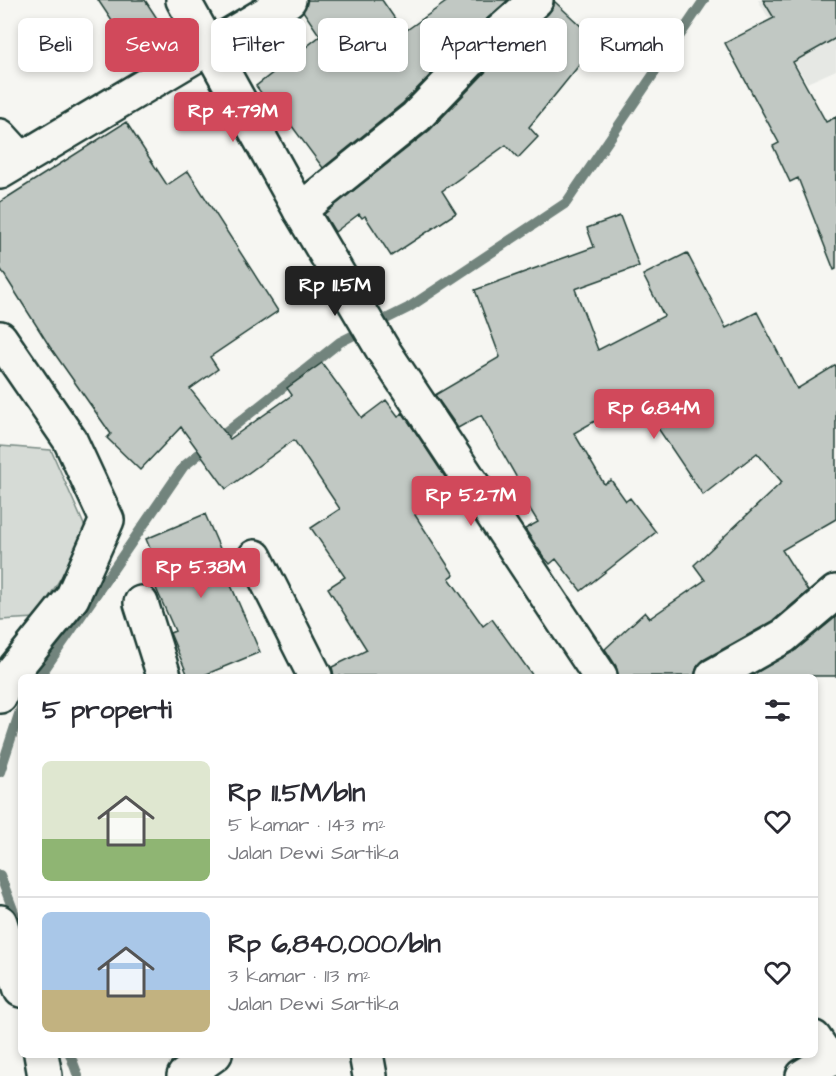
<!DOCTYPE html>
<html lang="id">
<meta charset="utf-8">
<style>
:root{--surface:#fff;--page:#f7f7f7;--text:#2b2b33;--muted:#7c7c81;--line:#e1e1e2;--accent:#d1495b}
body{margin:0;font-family:"Architects Daughter",sans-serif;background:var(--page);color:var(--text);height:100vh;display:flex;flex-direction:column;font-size:22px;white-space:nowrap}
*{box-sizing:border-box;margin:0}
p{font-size:20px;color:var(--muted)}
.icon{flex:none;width:33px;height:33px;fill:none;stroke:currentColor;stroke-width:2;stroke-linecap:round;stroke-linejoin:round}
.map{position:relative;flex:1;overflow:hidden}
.drawer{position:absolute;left:18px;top:674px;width:800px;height:384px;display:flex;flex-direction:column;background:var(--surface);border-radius:9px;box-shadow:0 3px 9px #0003}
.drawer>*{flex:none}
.hud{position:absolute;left:18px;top:18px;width:801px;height:54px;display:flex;gap:12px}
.price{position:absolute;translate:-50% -51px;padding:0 14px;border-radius:6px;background:var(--accent);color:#fff;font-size:20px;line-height:39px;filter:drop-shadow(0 2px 3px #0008)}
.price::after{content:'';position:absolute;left:50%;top:36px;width:18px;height:14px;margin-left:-9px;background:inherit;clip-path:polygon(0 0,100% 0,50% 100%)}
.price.selected{background:#222;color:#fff}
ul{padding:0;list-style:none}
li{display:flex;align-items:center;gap:18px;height:150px;padding:0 24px}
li+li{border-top:2px solid var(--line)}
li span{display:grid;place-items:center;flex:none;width:168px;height:120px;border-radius:9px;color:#555}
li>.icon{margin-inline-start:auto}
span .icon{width:72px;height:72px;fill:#fffc;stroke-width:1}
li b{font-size:26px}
h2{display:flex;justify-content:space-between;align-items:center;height:72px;padding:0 24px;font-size:26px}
.tag{padding:0 21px;border-radius:9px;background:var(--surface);box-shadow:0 3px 9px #0003;font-size:21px;line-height:54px}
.tag.selected{background:var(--accent);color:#fff}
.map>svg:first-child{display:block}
.built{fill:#e6e8e4}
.green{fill:#d6dbd6;stroke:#7a8c85;stroke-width:1.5}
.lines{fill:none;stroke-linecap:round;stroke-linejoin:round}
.stream{stroke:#72847d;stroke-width:10}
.building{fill:#c1c8c3;stroke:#1f3d34;stroke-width:1.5}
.minor-casing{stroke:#1f3d34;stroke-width:38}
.tertiary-casing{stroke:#1f3d34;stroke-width:38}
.secondary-casing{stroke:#1f3d34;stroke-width:38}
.minor{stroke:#f6f6f2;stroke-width:33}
.tertiary{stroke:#f6f6f2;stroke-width:33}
.secondary{stroke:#f6f6f2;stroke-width:33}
</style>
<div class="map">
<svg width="836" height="1076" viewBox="0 0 836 1076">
<rect width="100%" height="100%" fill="#f6f6f2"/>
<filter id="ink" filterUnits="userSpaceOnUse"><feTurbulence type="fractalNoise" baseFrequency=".0167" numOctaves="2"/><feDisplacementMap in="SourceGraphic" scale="12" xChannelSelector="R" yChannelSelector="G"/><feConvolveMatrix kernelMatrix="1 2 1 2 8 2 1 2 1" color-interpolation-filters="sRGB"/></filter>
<g filter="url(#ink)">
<!-- built -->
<path class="built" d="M758 0H836V70L807 83Z"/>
<!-- green -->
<path class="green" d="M0 446 51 450 88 534 36 618 0 620Z"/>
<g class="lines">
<!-- stream -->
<path class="stream" d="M40 676 184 466 340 342 408 308 566 203 704 0
M0 772 21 708
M0 875 21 931
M70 1054 78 1076"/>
</g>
<!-- building -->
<path class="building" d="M98 0H145L162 26 130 48Z
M308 0H382L404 32 449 0H508L471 33 403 103 323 168 280 110 276 113 256 86 320 36 303 11Z
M763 0H836V38L793 62 826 122 836 117V269L834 270 798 178 790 182 773 146 779 143 725 43 774 18Z
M554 1 598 42 529 127 538 137 518 158 506 145 442 191 456 213 391 256 365 216 362 218 359 214 335 232 324 214 430 130 497 60 548 14 554 6Z
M126 122 167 185 188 171 278 311 210 357 218 369 190 389 230 439 292 395 287 388 322 363 362 418 386 400 398 416 403 413 453 489 415 515 454 575 449 578 483 626 492 619 533 676H334L332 667 367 650 328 588 345 577 311 528 340 509 294 440 226 489 181 427 140 470 107 438 111 434 50 347 0 268V202Z
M620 216 639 266 575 289 598 350 664 316 643 275 687 253 726 328 757 312 797 389 836 365V519L782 550 808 591 773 621 703 660 697 667 694 676H618L616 666 605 649 645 612 650 618 705 580 694 565 782 482 757 453 703 495 637 397 574 433 604 484 611 480 626 501 630 498 656 532 581 591 556 559 550 564 543 556 525 529 538 522 522 496 526 494 481 415 458 428 435 395 500 357 475 290 594 247 587 228Z
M205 514 234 581 230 583 260 652 202 676H188L170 633 175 631 155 586 164 582 146 539Z
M836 617V676H750L796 650Z"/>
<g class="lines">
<defs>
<path id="minor" d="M0 136 21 159
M0 172 289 0
M300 210 416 117 484 46 536 0
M0 338 70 440 107 520 72 598 6 680 0 696
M255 557 315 676
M141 603 164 676
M713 676 784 636 836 592
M0 922 21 990
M41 1054 45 1076
M366 1054 370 1076
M184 1076 215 1054"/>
<path id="tertiary" d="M183 0 300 210 383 350 600 676
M814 1038 829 1060"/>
<path id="secondary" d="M803 1076 836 1056"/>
</defs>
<!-- minor casing -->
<use href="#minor" class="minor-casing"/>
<!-- tertiary casing -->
<use href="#tertiary" class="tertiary-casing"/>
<!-- secondary casing -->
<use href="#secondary" class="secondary-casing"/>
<!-- minor -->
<use href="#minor" class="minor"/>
<!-- tertiary -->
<use href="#tertiary" class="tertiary"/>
<!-- secondary -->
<use href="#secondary" class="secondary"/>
</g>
</g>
</svg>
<b class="price" style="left:233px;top:143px">Rp 4.79M</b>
<b class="price selected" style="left:335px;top:317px">Rp 11.5M</b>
<b class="price" style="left:654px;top:440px">Rp 6.84M</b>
<b class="price" style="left:471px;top:527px">Rp 5.27M</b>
<b class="price" style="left:201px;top:599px">Rp 5.38M</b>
<div class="hud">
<a class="tag">Beli</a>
<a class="tag selected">Sewa</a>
<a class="tag">Filter</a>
<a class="tag">Baru</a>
<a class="tag">Apartemen</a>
<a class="tag">Rumah</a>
</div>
<section class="drawer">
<h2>5 properti<svg class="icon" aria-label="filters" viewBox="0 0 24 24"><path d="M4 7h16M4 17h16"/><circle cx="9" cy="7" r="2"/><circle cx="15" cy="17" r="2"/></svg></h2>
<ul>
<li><span style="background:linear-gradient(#dfe7d0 65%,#8fb573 0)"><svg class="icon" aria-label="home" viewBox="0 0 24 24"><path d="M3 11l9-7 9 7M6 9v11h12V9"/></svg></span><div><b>Rp 11.5M/bln</b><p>5 kamar · 143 m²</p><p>Jalan Dewi Sartika</p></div><svg class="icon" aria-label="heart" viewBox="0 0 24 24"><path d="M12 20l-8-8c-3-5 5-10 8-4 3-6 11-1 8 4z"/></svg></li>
<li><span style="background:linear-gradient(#a9c7e8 65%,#c2b280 0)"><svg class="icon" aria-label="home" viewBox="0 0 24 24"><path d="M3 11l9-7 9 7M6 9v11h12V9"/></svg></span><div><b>Rp 6,840,000/bln</b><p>3 kamar · 113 m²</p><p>Jalan Dewi Sartika</p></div><svg class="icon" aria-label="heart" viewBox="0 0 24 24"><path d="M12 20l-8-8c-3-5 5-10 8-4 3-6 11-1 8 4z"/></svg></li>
</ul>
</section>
</div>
